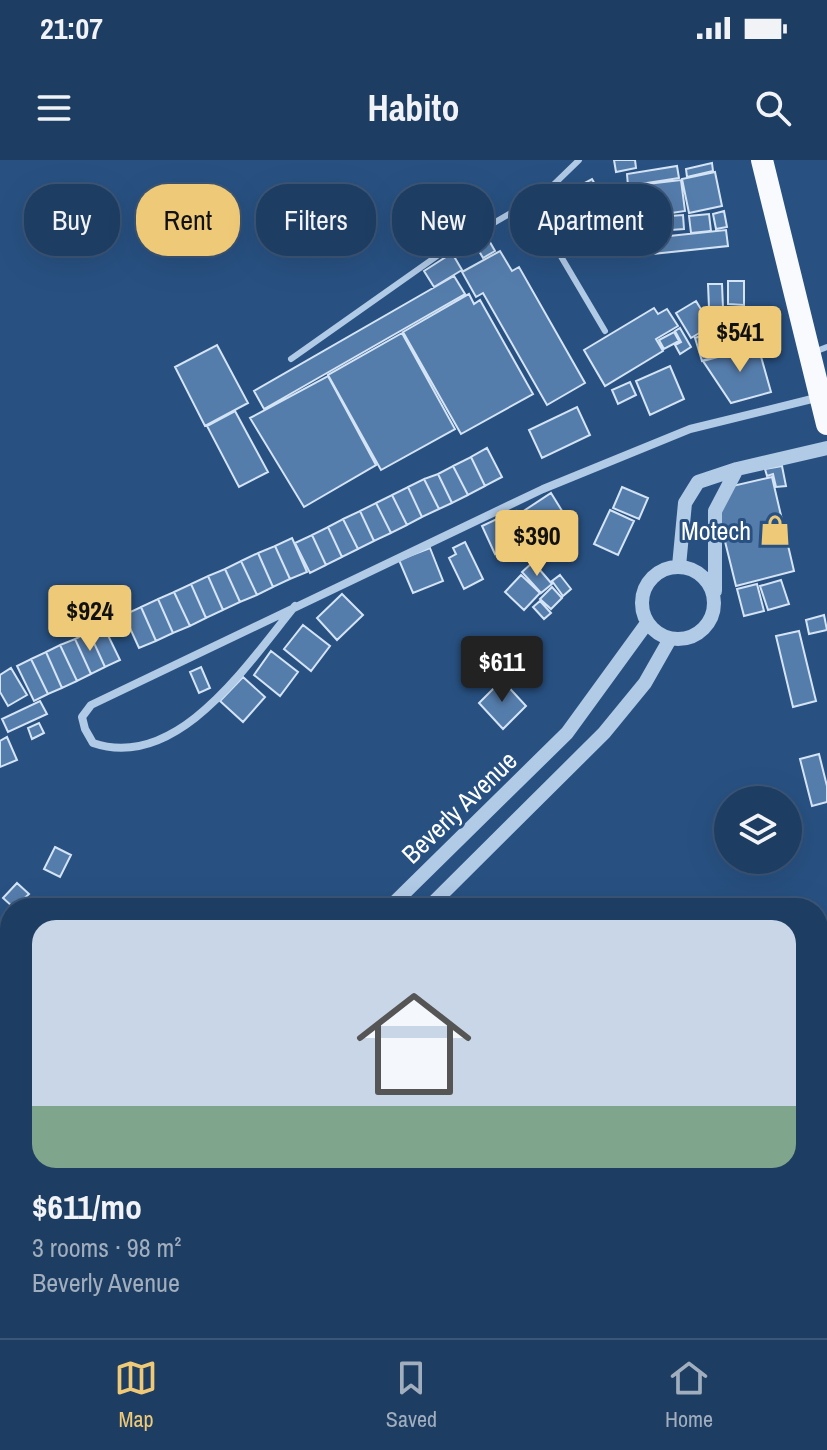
<!DOCTYPE html>
<meta charset="utf-8">
<style>
:root{--surface:#1e3d62;--page:#2b486b;--text:#f1f3f6;--muted:#a1aebe;--line:#3c5677;--accent:#eec977}
body{margin:0;font-family:"Archivo Narrow",sans-serif;background:var(--page);color:var(--text);height:100vh;display:flex;flex-direction:column;font-size:30px;white-space:nowrap}
*{box-sizing:border-box;margin:0}
p{font-size:26px;color:var(--muted)}
.icon{flex:none;width:44px;height:44px;fill:none;stroke:currentColor;stroke-width:2;stroke-linecap:round;stroke-linejoin:round}
.map{position:relative;flex:1;overflow:hidden}
.panel{position:absolute;left:0px;top:738px;width:828px;height:440px;display:flex;flex-direction:column;background:var(--surface);border-radius:32px 32px 0 0;box-shadow:0 8px 32px #0002,0 0 0 2px var(--line)}
.panel>*{flex:none}
.guide{position:absolute;left:24px;top:24px;width:780px;height:72px;display:flex;gap:16px}
.buttons{position:absolute;left:714px;top:626px;display:grid;gap:16px}
.buttons a{display:grid;place-items:center;width:88px;height:88px;border-radius:50%;background:var(--surface);box-shadow:0 8px 32px #0002,0 0 0 2px var(--line);font-size:40px}
.price{position:absolute;translate:-50% -68px;padding:0 18px;border-radius:8px;background:var(--accent);color:#111;font-size:26px;line-height:52px;filter:drop-shadow(0 2px 4px #0008)}
.price::after{content:'';position:absolute;left:50%;top:48px;width:24px;height:18px;margin-left:-12px;background:inherit;clip-path:polygon(0 0,100% 0,50% 100%)}
.price.selected{background:#222;color:#fff}
ul{padding:0;list-style:none}
li{display:grid;align-content:center;gap:16px;height:424px;padding:0 32px}
li+li{border-top:2px solid var(--line)}
li span{display:grid;place-items:center;height:248px;border-radius:24px;color:#555}
li>.icon{margin-inline-start:auto}
span .icon{width:144px;height:144px;fill:#fffc;stroke-width:1}
li b{font-size:34px}
.pill{padding:0 28px;border-radius:32px;background:var(--surface);box-shadow:0 8px 32px #0002,0 0 0 2px var(--line);font-size:28px;line-height:72px}
.pill.selected{background:var(--accent);color:#111}
.status{display:flex;justify-content:space-between;align-items:center;height:56px;padding:0 40px;background:var(--surface);direction:ltr}
.status svg{height:22px;fill:currentColor}
header{display:flex;justify-content:space-between;align-items:center;height:104px;padding:0 32px;background:var(--surface);font-size:36px;font-weight:700}
.tabs{display:flex;justify-content:space-around;align-items:center;height:112px;border-top:2px solid var(--line);background:var(--surface);font-size:22px;color:var(--muted)}
.tabs a{display:grid;justify-items:center;gap:4px}
.tabs .selected{color:var(--accent)}
.map>svg:first-child{display:block}
.building{fill:#557dac;stroke:#d4e4f5;stroke-width:2}
.lines{fill:none;stroke-linecap:round;stroke-linejoin:round}
.service{stroke:#b1cae6;stroke-width:6}
.minor{stroke:#b1cae6;stroke-width:8}
.tertiary{stroke:#b1cae6;stroke-width:14}
.trunk{stroke:#f8fafe;stroke-width:22}
.labels{text-anchor:middle;dominant-baseline:central;stroke-width:6;stroke-linejoin:round;paint-order:stroke}
.poi-label{font-size:26px;fill:#fff;stroke:#285182;text-anchor:end}
.street-label{font-size:26px;fill:#fff;stroke:#285182}
</style>
<div class="status"><b>21:07</b><svg viewBox="0 0 49 12"><path d="M0 12V9h3v3zM5 12V6h3v6zM10 12V3h3v9zM15 12V0h3v12zM26 1h20v11H26zM47 4h2v5h-2z"/></svg></div>
<header><svg class="icon" aria-label="menu" viewBox="0 0 24 24"><path d="M4 6h16M4 12h16M4 18h16"/></svg>Habito<svg class="icon" aria-label="search" viewBox="0 0 24 24"><circle cx="10" cy="10" r="6"/><path d="M15 15l6 6"/></svg></header>
<div class="map">
<svg width="827" height="1178" viewBox="0 0 827 1178">
<rect width="100%" height="100%" fill="#285182"/>
<!-- building -->
<path class="building" d="M614 0H635L636 8 616 12Z
M712 3 713 11 687 17 686 9Z
M677 6 679 18 628 26 627 14Z
M715 12 722 46 689 53 682 19Z
M592 19 602 37 591 43 581 25Z
M681 20 685 51 651 56 647 24Z
M724 51 727 67 716 69 713 54Z
M709 54 711 71 691 73 689 56Z
M683 55 684 69 671 70 670 56Z
M637 59H650V71H637Z
M653 59H668L667 72H653Z
M483 70 495 91 483 98 471 77Z
M726 70 728 86 643 95 641 79Z
M500 91 512 111 519 107 585 223 547 245 483 133 476 137 462 112Z
M452 93 462 110 434 127 424 111Z
M454 116 465 134 264 249 254 231Z
M728 121H744V145L728 144Z
M708 124H722L723 148H709Z
M469 134 474 144 480 140 533 234 461 274 403 172Z
M696 141 711 166 691 178 676 153Z
M654 148 658 154 667 149 678 166 656 179 663 191 605 226 584 190Z
M744 151 753 184 725 191 716 157Z
M680 168 691 187 680 194 675 185 681 182 675 171Z
M715 171 722 194 702 201 695 178Z
M674 172 679 181 664 189 659 180Z
M402 173 455 269 381 310 328 215Z
M217 185 248 243 205 266 175 207Z
M758 186 771 232 731 243 703 201Z
M670 206 684 239 650 255 636 221Z
M328 216 376 305 304 347 250 258Z
M630 222 636 235 618 244 612 230Z
M577 247 590 275 542 298 529 270Z
M235 251 268 312 239 327 207 266Z
M487 288 502 317 485 326 471 297Z
M471 297 485 326 468 335 453 306Z
M453 306 468 335 452 343 438 314Z
M782 306 786 326 776 327 773 314 767 316 765 309Z
M438 314 452 343 439 349 424 319Z
M772 317 794 411 736 426 718 353 728 327Z
M424 319 439 349 422 357 408 327Z
M408 327 422 357 407 365 392 335Z
M622 327 648 338 639 359 613 348Z
M551 333 572 367 562 374 558 368 537 382 519 354Z
M392 335 407 365 391 373 376 343Z
M376 343 391 373 374 381 360 351Z
M610 350 634 361 618 395 594 384Z
M360 351 374 381 358 389 343 359Z
M516 351 529 383 517 389 504 356Z
M499 358 512 385 495 394 482 366Z
M343 359 358 389 342 397 328 367Z
M328 367 342 397 326 405 312 375Z
M557 370 563 378 545 391 539 382Z
M312 375 326 405 310 413 295 383Z
M292 378 307 412 290 419 275 386Z
M465 382 483 419 464 429 449 398 456 394 453 388Z
M275 386 290 419 273 427 258 393Z
M430 388 443 421 413 433 399 400Z
M258 393 273 427 257 435 241 401Z
M241 401 257 435 240 442 225 409Z
M533 402 552 424 541 433 522 412Z
M225 409 240 442 223 450 208 416Z
M521 415 540 433 524 450 505 432Z
M560 415 571 429 563 436 552 421Z
M208 416 223 450 206 458 191 424Z
M781 420 789 444 768 450 760 426Z
M191 424 206 458 190 466 174 432Z
M757 424 764 451 744 456 737 429Z
M552 427 562 438 551 449 540 439Z
M174 432 190 466 173 473 158 439Z
M342 434 363 455 337 480 317 458Z
M158 439 173 473 156 481 141 447Z
M540 441 551 453 544 459 533 447Z
M141 447 156 481 139 488 124 455Z
M824 455 827 470 809 474 806 460Z
M103 465 120 500 105 507 89 472Z
M303 465 330 486 311 511 284 489Z
M799 471 816 541 793 547 776 476Z
M89 472 105 507 91 514 75 479Z
M75 479 91 514 77 521 60 485Z
M60 485 77 521 62 528 46 492Z
M271 491 298 512 280 536 254 515Z
M46 492 62 528 48 534 31 499Z
M31 499 48 534 34 541 17 506Z
M201 507 210 528 199 533 190 512Z
M11 508 27 535 8 546 0 532V515Z
M243 517 265 537 243 562 220 541Z
M502 520 526 546 503 569 479 543Z
M40 541 47 554 8 572 2 559Z
M39 563 44 573 32 579 28 568Z
M7 577 17 600 0 607V581Z
M819 594 827 626V642L812 646 800 599Z
M55 687 71 695 60 717 44 709Z
M17 723 29 734 14 748 3 738Z
M10 774V798L9 799 0 791V784Z"/>
<g class="lines">
<!-- service -->
<path class="service" d="M530 44 605 171
M814 192 827 187
M291 199 437 96 545 33 579 0
M818 895 827 906
M818 1152 827 1143
M793 1176 801 1168"/>
<!-- minor -->
<path class="minor" d="M295 446C248 503 178 612 93 583L85 569 82 557 91 545 543 329 690 269 820 237
M0 1021 10 1034
M0 1069 10 1082
M73 1168 80 1178
M109 1168 116 1178
M603 1168 611 1178
M475 1178 488 1168"/>
<!-- tertiary -->
<path class="tertiary" d="M679 406 685 343 698 322 737 309 827 288
M642 443a36 36 0 1 1 72 0a36 36 0 1 1-72 0Z
M715 431V351L737 309
M389 748 567 573 647 463
M428 748 604 573 645 523 670 479
M0 1140 10 1127
M8 1178 15 1168"/>
<!-- trunk -->
<path class="trunk" d="M762 0 827 264"/>
</g>
<!-- icons -->
<defs>
<symbol id="shop-bare" viewBox="-9 -9 18 18"><path d="M-5-2.5h2.3a2.7 3.5 0 0 1 5.4 0H5L5.5 6h-11ZM-1.5-2.5h3a1.5 2.3 0 0 0-3 0Z" fill="#eec977" stroke="#285182" stroke-width="2.5" paint-order="stroke"/></symbol>
</defs>
<g fill-rule="evenodd">
<use href="#shop-bare" x="753" y="348" width="44" height="44"/>
</g>
<g class="labels">
<!-- poi labels -->
<g class="poi-label">
<text x="751" y="370">Motech</text>
</g>
<!-- street labels -->
<g class="street-label">
<text transform="translate(459 647) rotate(-44)">Beverly Avenue</text>
</g>
</g>
</svg>
<div class="buttons">
<a><svg class="icon" aria-label="layers" viewBox="0 0 24 24"><path d="M12 4l9 5-9 5-9-5zM3 14l9 5 9-5"/></svg></a>
</div>
<b class="price" style="left:740px;top:214px">$541</b>
<b class="price" style="left:537px;top:418px">$390</b>
<b class="price" style="left:90px;top:493px">$924</b>
<b class="price selected" style="left:502px;top:544px">$611</b>
<div class="guide">
<a class="pill">Buy</a>
<a class="pill selected">Rent</a>
<a class="pill">Filters</a>
<a class="pill">New</a>
<a class="pill">Apartment</a>
</div>
<section class="panel">
<ul>
<li><span style="background:linear-gradient(#c9d6e8 75%,#7fa58c 0)"><svg class="icon" aria-label="home" viewBox="0 0 24 24"><path d="M3 11l9-7 9 7M6 9v11h12V9"/></svg></span><div><b>$611/mo</b><p>3 rooms · 98 m²</p><p>Beverly Avenue</p></div></li>
</ul>
</section>
</div>
<nav class="tabs">
<a class="selected"><svg class="icon" aria-label="map" viewBox="0 0 24 24"><path d="M3 6l6-2 6 2 6-2v14l-6 2-6-2-6 2zM9 4v14M15 6v14"/></svg>Map</a>
<a><svg class="icon" aria-label="saved" viewBox="0 0 24 24"><path d="M7 4h10v16l-5-4-5 4z"/></svg>Saved</a>
<a><svg class="icon" aria-label="home" viewBox="0 0 24 24"><path d="M3 11l9-7 9 7M6 9v11h12V9"/></svg>Home</a>
</nav>
